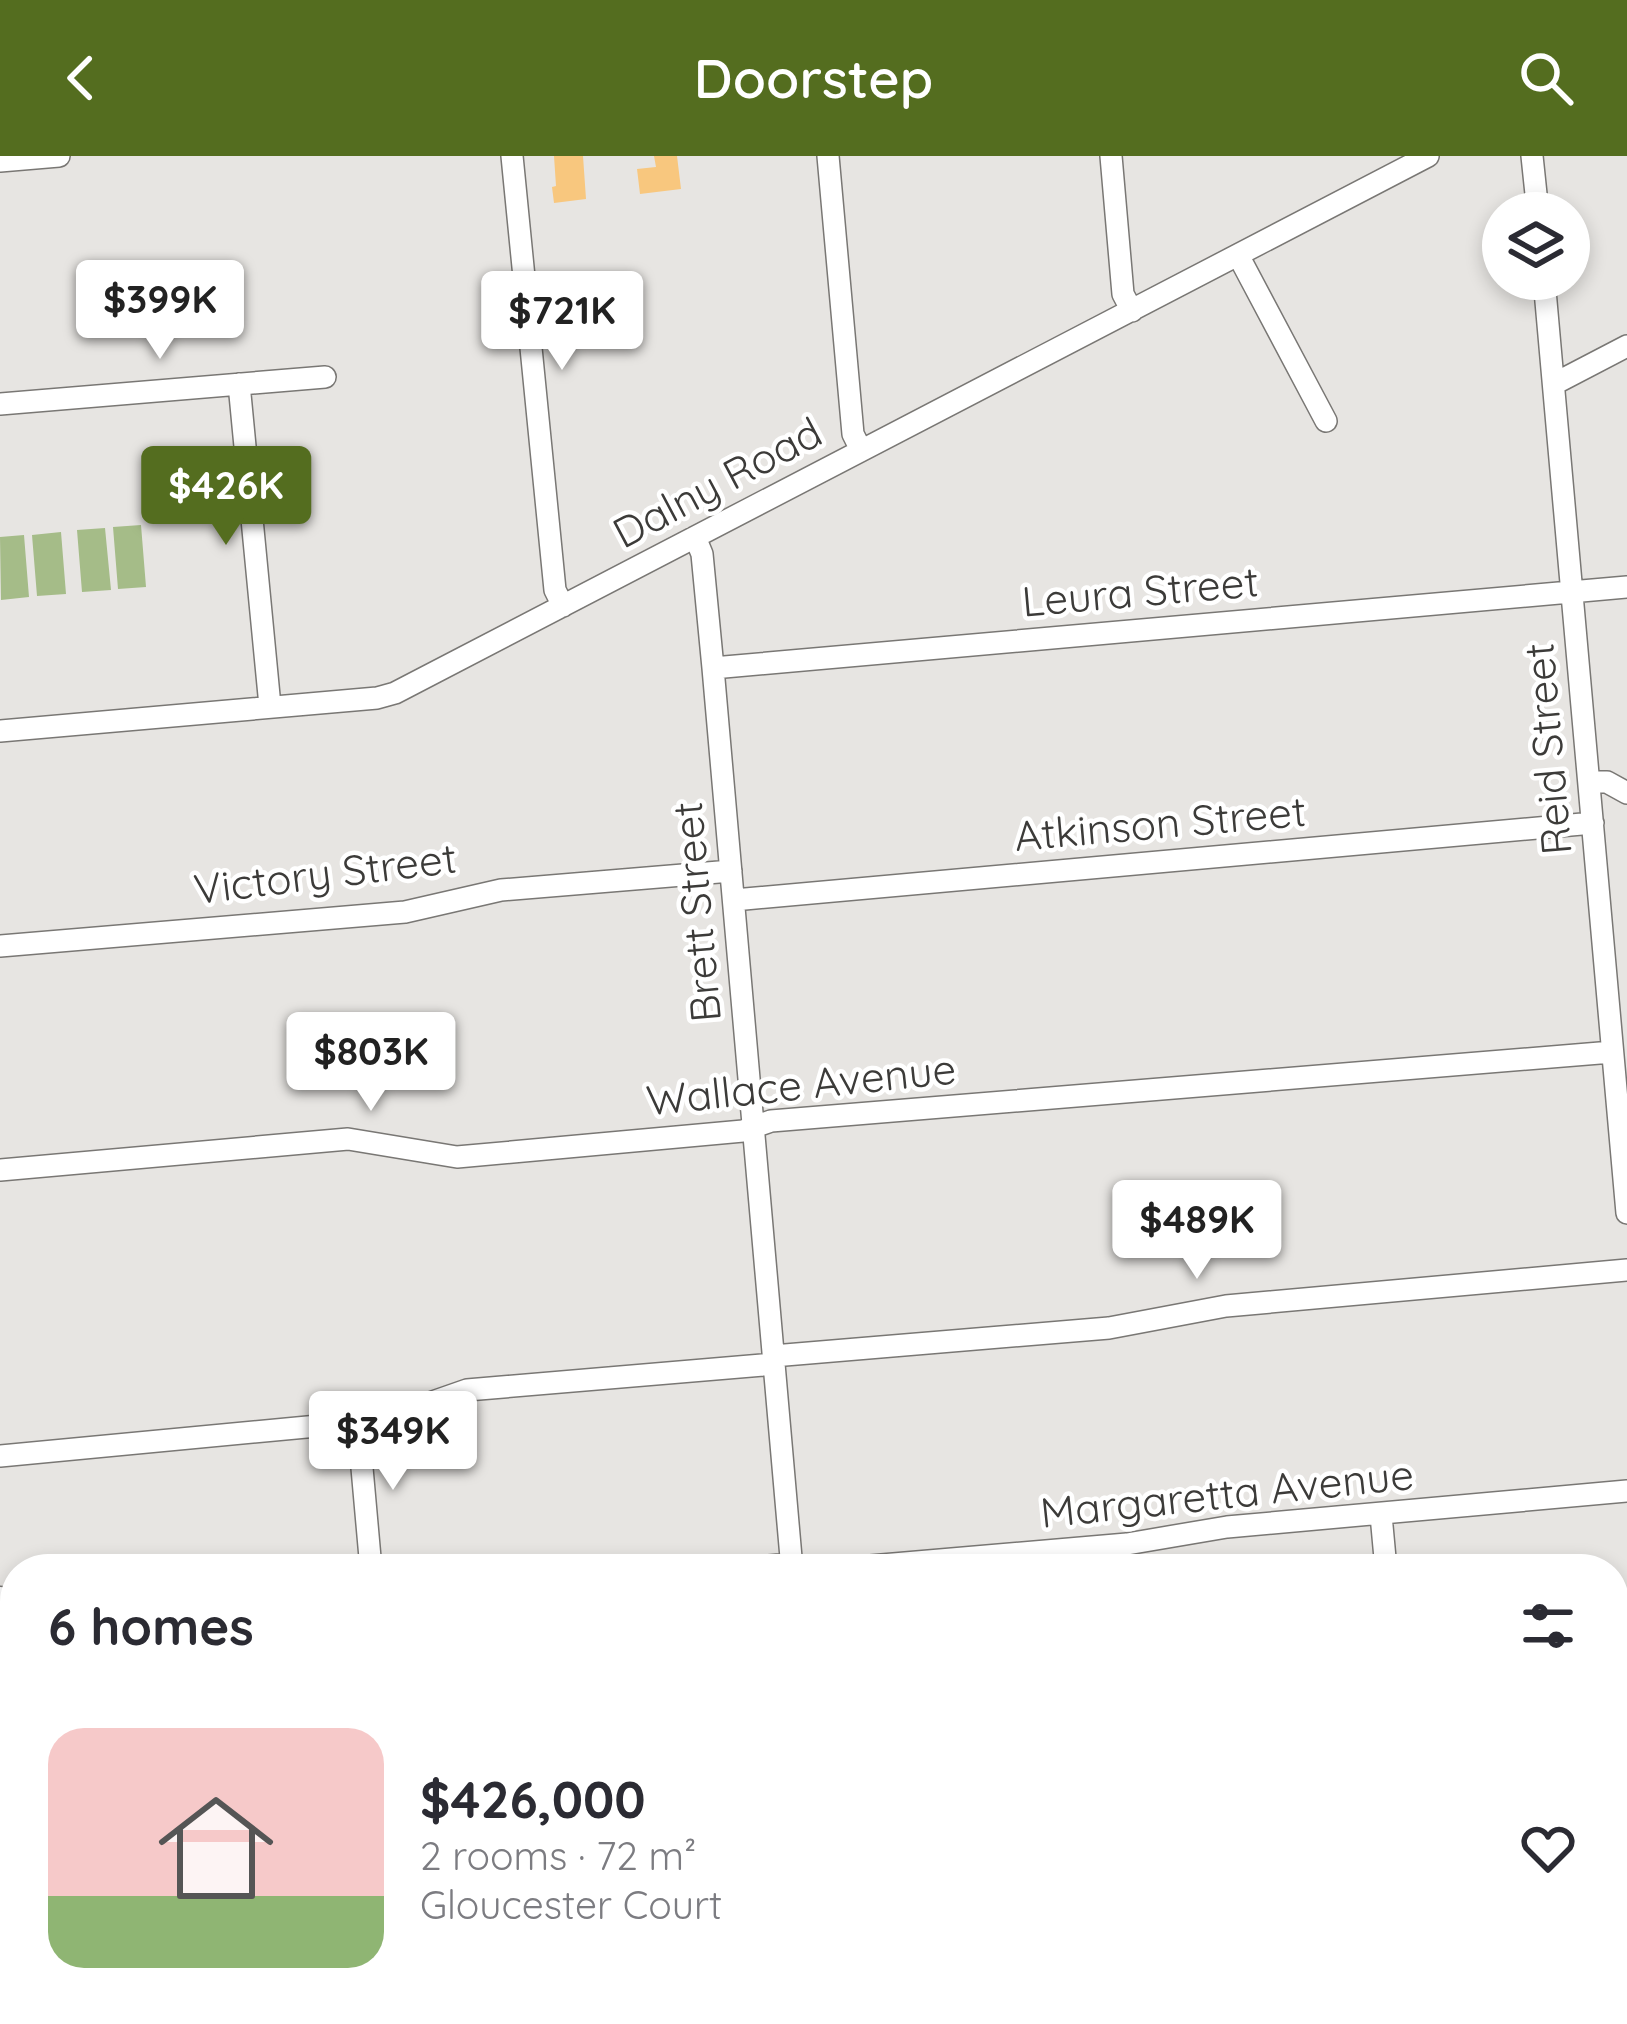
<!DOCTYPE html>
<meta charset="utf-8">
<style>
:root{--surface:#fff;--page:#f7f7f7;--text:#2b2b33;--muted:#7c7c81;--accent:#546d1f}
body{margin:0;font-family:Quicksand,sans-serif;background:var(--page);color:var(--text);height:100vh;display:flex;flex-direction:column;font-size:45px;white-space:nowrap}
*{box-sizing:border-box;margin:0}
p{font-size:39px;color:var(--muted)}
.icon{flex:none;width:66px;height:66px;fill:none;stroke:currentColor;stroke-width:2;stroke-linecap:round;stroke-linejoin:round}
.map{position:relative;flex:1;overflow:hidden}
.panel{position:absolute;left:0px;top:1398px;width:1629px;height:471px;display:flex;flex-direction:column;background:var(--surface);border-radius:48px 48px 0 0;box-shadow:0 6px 18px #0003}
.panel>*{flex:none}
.buttons{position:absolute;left:1482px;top:36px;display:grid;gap:24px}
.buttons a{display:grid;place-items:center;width:108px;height:108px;border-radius:50%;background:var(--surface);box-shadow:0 6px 18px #0003;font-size:60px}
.price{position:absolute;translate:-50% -102px;padding:0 27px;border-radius:12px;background:#fff;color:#222;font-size:39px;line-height:78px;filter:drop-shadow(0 3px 6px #0008)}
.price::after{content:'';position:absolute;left:50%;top:72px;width:36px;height:27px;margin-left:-18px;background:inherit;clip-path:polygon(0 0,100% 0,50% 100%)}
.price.selected{background:var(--accent);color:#fff}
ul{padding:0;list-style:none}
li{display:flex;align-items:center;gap:36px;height:300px;padding:0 48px}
li span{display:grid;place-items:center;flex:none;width:336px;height:240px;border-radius:36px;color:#555}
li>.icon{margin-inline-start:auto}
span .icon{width:144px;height:144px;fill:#fffc;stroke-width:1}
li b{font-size:51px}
h2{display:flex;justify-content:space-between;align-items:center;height:144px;padding:0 48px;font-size:51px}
header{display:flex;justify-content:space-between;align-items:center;height:156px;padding:0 48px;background:var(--accent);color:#fff;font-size:54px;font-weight:600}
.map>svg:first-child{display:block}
.built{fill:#e0dbd0}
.green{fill:#a5bc88}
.building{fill:#f8c77e}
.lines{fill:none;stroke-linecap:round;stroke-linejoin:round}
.minor-casing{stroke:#797774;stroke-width:24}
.tertiary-casing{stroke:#797774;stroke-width:27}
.trunk-casing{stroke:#c1c0c0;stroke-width:36}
.path{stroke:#8a8986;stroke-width:3;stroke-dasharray:3 9;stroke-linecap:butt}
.minor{stroke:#fff;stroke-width:21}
.tertiary{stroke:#fff;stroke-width:24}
.trunk{stroke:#94bb47;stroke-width:33}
.labels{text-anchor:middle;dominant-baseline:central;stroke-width:9;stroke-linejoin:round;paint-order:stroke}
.street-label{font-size:42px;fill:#3c3b39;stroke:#fff}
</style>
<header><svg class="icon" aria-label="back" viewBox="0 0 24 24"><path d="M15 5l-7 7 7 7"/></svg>Doorstep<svg class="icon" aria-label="search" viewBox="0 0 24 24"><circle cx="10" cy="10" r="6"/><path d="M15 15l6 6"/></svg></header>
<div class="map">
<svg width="1627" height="1868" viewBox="0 0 1627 1868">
<rect width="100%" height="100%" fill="#e7e5e2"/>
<!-- built -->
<path class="built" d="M300 1854H712L546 1868H309Z"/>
<!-- green -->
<path class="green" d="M141 369 146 431 118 433 113 371Z
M105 372 111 434 82 436 77 374Z
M61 376 66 438 37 440 32 379Z
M24 379 29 441 1 444 0 381Z
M0 1526 15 1549V1854H221L230 1868H0Z"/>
<!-- building -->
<path class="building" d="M554 0H583L586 43 554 47 552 31 556 30Z
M654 0H677L681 33 640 38 637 13 656 11Z
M484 1854H510L511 1868H485Z"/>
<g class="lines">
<defs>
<path id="minor" d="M512 0 555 434 563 450
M828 0 853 278 861 294
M1111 0 1123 138 1132 155
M1532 0 1538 57
M0 5 59 0
M1238 99 1326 265
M1544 123 1627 1057
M239 228 270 550
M1554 228 1627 190
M0 248 325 221
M695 381 702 398 713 512 792 1413
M713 512 1627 431
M0 575 377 542 395 537 1428 0
M1590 626H1607L1627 637
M734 744 1593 667
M0 790 405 756 501 734 731 715
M0 1014 348 983 457 1001 743 975 771 965 1612 896
M773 1200 1109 1172 1226 1150 1627 1114
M358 1267 371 1413
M0 1300 381 1264 467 1234 774 1208
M1381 1359 1386 1413
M735 1413 791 1408
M835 1413 1127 1388 1227 1371 1627 1335
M1192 1854 1193 1868
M1581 1854 1582 1868"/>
<path id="tertiary" d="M0 1443 15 1466
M272 1854 281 1868"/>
<path id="trunk" d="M1614 1800 1627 1799
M848 1868 1007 1854"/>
</defs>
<!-- minor casing -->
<use href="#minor" class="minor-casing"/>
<!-- tertiary casing -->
<use href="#tertiary" class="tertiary-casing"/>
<!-- trunk casing -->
<use href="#trunk" class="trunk-casing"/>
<!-- path -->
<path class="path" d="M0 1528 15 1551
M0 1663 6 1673
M1383 1854 1385 1868
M149 1868 169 1854"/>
<!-- minor -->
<use href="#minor" class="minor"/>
<!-- tertiary -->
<use href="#tertiary" class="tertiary"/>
<!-- trunk -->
<use href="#trunk" class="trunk"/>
</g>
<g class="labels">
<!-- street labels -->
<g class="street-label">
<text transform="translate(717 326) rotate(-28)">Dalny Road</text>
<text transform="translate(1140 435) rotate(-5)">Leura Street</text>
<text transform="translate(1547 593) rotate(-95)">Reid Street</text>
<text transform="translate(1160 667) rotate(-5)">Atkinson Street</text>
<text transform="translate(325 717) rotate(-7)">Victory Street</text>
<text transform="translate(696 756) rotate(-95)">Brett Street</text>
<text transform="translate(801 928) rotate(-6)">Wallace Avenue</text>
<text transform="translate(1227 1337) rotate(-6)">Margaretta Avenue</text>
</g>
</g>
</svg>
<div class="buttons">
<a><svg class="icon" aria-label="layers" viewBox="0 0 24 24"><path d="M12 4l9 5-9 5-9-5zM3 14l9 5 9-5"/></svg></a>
</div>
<b class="price" style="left:160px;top:206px">$399K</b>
<b class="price" style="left:562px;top:217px">$721K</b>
<b class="price selected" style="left:226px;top:392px">$426K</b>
<b class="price" style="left:371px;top:958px">$803K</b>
<b class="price" style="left:1197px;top:1126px">$489K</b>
<b class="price" style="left:393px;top:1337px">$349K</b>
<section class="panel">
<h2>6 homes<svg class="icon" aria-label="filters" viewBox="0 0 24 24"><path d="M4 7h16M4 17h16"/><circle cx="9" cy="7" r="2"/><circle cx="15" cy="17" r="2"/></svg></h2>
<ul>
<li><span style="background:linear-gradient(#f6c9c9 70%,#8fb573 0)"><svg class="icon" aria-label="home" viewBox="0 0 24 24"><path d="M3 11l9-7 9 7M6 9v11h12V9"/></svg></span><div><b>$426,000</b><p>2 rooms · 72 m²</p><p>Gloucester Court</p></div><svg class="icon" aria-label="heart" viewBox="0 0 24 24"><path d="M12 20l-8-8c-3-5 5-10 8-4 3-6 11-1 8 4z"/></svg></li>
</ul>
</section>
</div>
